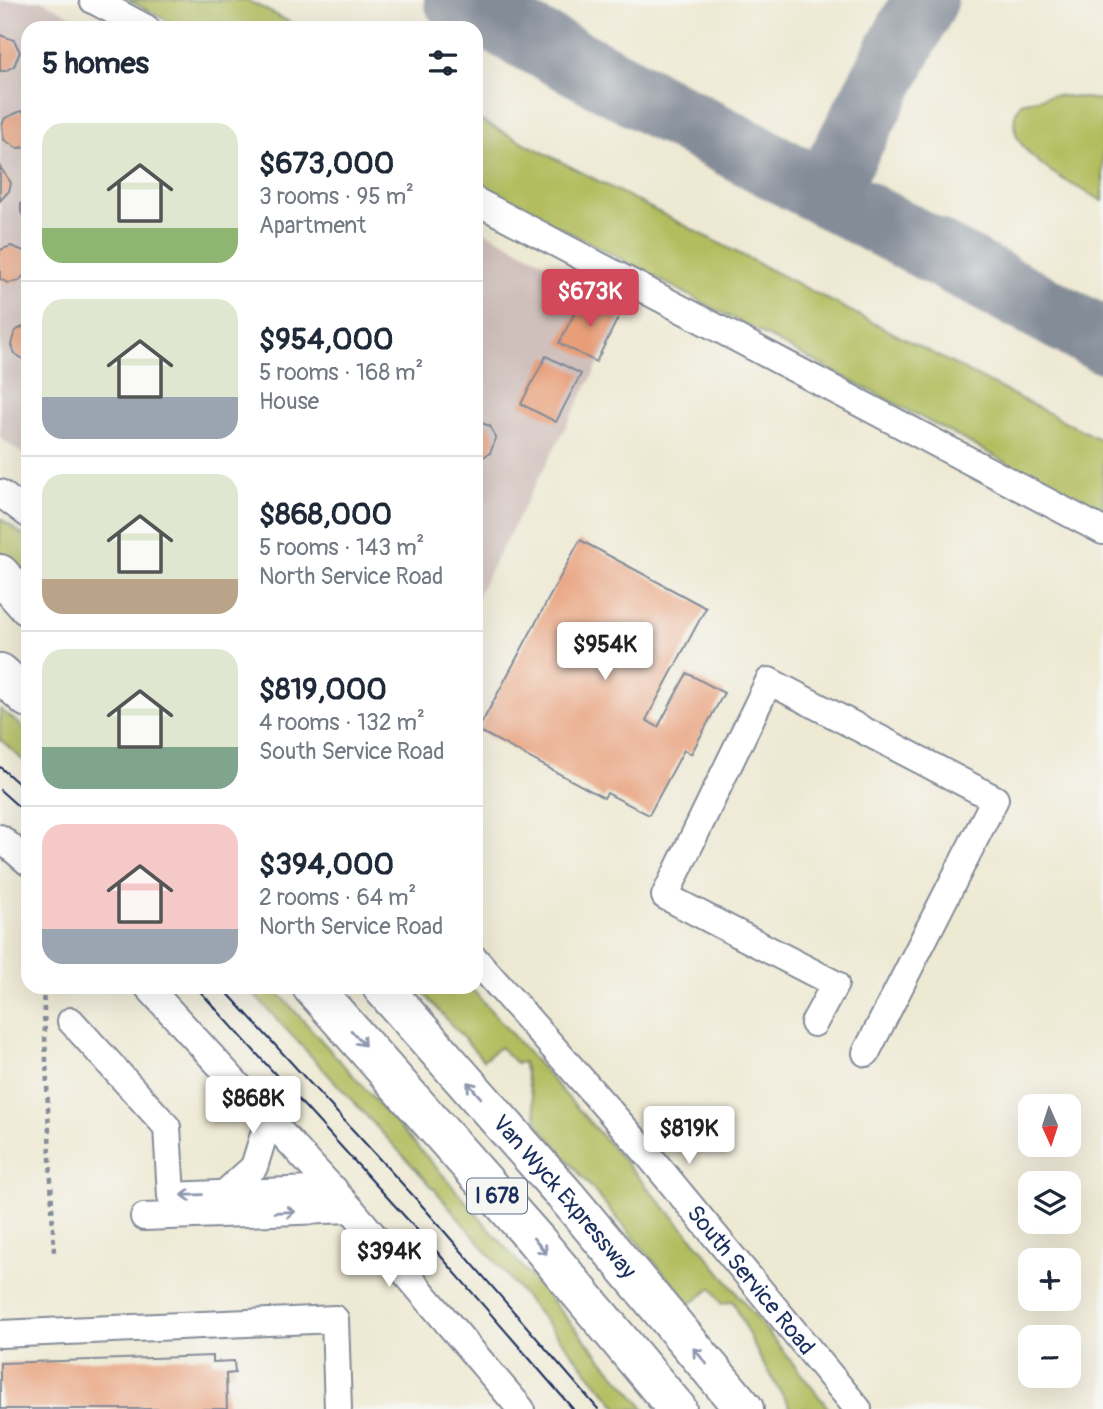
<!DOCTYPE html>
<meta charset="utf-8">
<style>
:root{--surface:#fff;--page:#f6f6f7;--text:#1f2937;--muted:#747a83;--line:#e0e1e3;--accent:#d1495b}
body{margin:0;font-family:Pangolin,sans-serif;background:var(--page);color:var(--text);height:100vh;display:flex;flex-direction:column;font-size:26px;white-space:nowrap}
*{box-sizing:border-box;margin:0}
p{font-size:23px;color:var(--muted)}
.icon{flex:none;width:38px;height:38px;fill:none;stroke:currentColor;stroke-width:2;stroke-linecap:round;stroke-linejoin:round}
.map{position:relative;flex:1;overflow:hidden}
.sheet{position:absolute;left:21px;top:21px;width:462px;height:973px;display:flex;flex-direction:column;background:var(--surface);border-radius:21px;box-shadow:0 7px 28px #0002}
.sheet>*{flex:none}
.needle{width:46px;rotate:177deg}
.buttons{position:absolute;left:1018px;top:1094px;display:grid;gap:14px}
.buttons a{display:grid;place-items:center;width:63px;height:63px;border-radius:14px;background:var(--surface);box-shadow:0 7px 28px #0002;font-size:35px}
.price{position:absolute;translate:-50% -60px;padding:0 16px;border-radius:7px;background:#fff;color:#222;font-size:23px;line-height:46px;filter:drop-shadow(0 2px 4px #0008)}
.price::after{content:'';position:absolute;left:50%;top:42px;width:21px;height:16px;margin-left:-10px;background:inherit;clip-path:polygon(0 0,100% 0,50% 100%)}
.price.on{background:var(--accent);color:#fff}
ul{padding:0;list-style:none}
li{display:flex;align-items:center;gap:21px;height:175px;padding:0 21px}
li+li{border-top:2px solid var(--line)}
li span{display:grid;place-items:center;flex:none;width:196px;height:140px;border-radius:21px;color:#555}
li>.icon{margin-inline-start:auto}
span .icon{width:84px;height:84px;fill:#fffc;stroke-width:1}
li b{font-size:30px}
h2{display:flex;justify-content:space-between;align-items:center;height:84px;padding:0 21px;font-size:30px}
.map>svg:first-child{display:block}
.industrial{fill:#d0c0bc}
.green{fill:#b2bd5f;stroke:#66765e;stroke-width:2}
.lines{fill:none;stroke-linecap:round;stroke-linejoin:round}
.taxiway{stroke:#848c98;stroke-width:66}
.building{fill:#e89f79}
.minor-casing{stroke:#848c98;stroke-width:30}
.highway-casing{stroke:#848c98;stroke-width:42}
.path{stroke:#848c98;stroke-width:4.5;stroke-dasharray:5 5;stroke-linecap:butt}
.minor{stroke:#fff;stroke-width:26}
.highway{stroke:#fff;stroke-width:38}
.tram{stroke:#1b2f5e;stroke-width:2}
.oneway{stroke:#8d97ae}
.labels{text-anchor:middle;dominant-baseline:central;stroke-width:5;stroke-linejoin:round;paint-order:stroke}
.shield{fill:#f6f6f2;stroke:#5d6b8a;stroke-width:2}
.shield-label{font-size:21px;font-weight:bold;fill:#1b2f5e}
.street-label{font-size:23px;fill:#1b2f5e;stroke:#f6f6f2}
</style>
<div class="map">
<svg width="1103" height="1409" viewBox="0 0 1103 1409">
<rect width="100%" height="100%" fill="#f6f6f2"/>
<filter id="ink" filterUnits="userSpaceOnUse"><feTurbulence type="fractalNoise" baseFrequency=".0143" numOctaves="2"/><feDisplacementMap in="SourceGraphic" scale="14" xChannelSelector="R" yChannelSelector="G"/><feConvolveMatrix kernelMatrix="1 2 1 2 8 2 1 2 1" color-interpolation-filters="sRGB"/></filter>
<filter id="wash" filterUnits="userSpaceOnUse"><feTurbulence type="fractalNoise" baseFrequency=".00686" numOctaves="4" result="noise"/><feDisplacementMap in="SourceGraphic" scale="28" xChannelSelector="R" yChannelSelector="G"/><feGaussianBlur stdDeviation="1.57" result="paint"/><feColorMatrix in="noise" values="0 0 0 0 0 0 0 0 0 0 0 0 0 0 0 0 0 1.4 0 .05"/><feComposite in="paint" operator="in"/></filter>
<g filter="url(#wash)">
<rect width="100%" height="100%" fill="#eee9d3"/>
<!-- industrial -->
<path class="industrial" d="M0 0H41L95 28H28V458L0 438Z
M476 227 629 306 476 598Z"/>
<!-- green -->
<path class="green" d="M128 0H247L301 28H181Z
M1052 95 1103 100V201C1074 185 990 148 1021 103Z
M476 118 1103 441V513L476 183Z
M0 518 28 539V582L0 553Z
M0 709 28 731V765L0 739Z
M247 987H273L442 1174 645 1409H619L435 1190Z
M418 987H470L701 1248 829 1409H791L760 1358 733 1301 722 1304 712 1288 690 1304 539 1126 523 1062 516 1063 500 1047 483 1060Z"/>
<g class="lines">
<!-- taxiway -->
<path class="taxiway" d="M457 0 1103 340
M824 193 925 0"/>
</g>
<g id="blocks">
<!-- building -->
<path class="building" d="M0 35 14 40 20 52 14 66 5 71H0Z
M21 111 28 113V147L17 148 4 140 2 125 5 118Z
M0 167 11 183 9 191 0 201Z
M28 195V224L21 212V204Z
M11 246 24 251 28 257V271L19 281 8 283 0 279V250Z
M584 295 620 314 596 362 559 343Z
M28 324V361H26L14 353 11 345 15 331Z
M546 356 581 374 556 422 521 404Z
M476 421 490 426 496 438 490 453 481 458H476Z
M580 540 706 608 646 720 658 727 687 673 724 693 691 754 684 750 649 815 607 793 604 798 478 730Z
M213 1356V1362L234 1361 235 1373 226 1374 227 1409H0V1363Z"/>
</g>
</g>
<g filter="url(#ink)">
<use href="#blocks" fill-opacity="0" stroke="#848c98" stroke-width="2"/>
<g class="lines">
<defs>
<g id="minor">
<path d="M93 0 146 28"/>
<path d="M476 201 1103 531"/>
<path d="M0 493 28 514"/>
<path d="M0 838 28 862"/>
<path id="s1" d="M476 960 650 1157 858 1409"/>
<path d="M148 987 351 1209 521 1409"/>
<path d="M71 1021 167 1127 171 1196 334 1189"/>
<path d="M814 1023 835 984 665 896 769 681 995 799 866 1053"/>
<path d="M224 1194 254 1167 269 1118"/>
<path d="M144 1217 351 1209"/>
<path d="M0 1334 335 1319 338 1409"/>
</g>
<g id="highway">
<path d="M0 574 28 606"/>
<path d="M0 673 28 698"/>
<path d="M312 987 535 1239 677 1409"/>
<path id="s2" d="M382 987 566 1196 744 1409"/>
</g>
</defs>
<!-- minor casing -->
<use href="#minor" class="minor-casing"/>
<!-- highway casing -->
<use href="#highway" class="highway-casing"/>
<!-- path -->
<path class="path" d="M43 987 54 1254"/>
<!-- minor -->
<use href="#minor" class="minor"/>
<!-- highway -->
<use href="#highway" class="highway"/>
<!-- tram -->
<path class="tram" d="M0 767 28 792
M0 790 28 815
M196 987 438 1253 573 1409
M222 987 418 1201 598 1409"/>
</g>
<!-- one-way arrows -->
<defs><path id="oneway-shaft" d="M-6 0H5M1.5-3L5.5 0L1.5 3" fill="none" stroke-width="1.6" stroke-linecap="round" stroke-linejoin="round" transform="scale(1.75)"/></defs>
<g class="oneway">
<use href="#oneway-shaft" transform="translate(358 1038) rotate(48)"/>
<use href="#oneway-shaft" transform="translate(474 1090) rotate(-131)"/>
<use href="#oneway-shaft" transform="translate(192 1195) rotate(178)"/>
<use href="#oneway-shaft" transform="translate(285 1212) rotate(-2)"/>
<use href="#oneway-shaft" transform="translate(540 1246) rotate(50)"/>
<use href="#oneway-shaft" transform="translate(700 1356) rotate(-130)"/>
</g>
</g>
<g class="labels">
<!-- shield labels -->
<rect class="shield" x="467" y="1178.5" width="60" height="35" rx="5"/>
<g class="shield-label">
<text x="497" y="1196">I 678</text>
</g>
<!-- street labels -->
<g class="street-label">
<text stroke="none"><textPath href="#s2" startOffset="278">Van Wyck Expressway</textPath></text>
<text stroke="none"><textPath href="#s1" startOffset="422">South Service Road</textPath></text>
</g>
</g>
</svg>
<div class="buttons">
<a><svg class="needle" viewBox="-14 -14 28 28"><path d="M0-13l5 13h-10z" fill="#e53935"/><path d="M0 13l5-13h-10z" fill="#747a83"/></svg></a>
<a><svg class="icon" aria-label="layers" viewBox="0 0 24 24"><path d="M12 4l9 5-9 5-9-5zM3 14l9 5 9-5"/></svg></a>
<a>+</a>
<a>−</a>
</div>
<b class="price on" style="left:590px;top:329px">$673K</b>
<b class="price" style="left:605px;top:682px">$954K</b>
<b class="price" style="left:253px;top:1136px">$868K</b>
<b class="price" style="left:689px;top:1166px">$819K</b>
<b class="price" style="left:389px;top:1289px">$394K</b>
<section class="sheet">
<h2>5 homes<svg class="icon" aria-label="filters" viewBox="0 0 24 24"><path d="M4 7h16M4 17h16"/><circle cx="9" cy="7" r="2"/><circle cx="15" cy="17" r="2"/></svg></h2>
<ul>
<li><span style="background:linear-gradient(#dfe7d0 75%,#8fb573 0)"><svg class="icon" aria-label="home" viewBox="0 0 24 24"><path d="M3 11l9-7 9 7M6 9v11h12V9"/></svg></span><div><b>$673,000</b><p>3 rooms · 95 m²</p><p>Apartment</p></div></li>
<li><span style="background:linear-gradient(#dfe7d0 70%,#9aa5b1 0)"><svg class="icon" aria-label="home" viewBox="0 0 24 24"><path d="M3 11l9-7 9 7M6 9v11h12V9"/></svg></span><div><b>$954,000</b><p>5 rooms · 168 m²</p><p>House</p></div></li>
<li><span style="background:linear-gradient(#dfe7d0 75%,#b9a48a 0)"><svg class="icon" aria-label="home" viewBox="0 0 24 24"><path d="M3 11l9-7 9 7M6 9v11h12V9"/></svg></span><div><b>$868,000</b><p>5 rooms · 143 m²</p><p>North Service Road</p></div></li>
<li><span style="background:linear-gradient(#dfe7d0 70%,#7fa58c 0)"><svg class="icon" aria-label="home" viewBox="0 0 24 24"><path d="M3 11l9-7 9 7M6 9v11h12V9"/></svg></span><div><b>$819,000</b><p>4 rooms · 132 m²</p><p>South Service Road</p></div></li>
<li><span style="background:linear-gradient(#f6c9c9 75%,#9aa5b1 0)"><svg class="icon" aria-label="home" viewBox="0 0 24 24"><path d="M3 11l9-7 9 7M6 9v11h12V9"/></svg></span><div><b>$394,000</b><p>2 rooms · 64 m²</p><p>North Service Road</p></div></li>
</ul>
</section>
</div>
